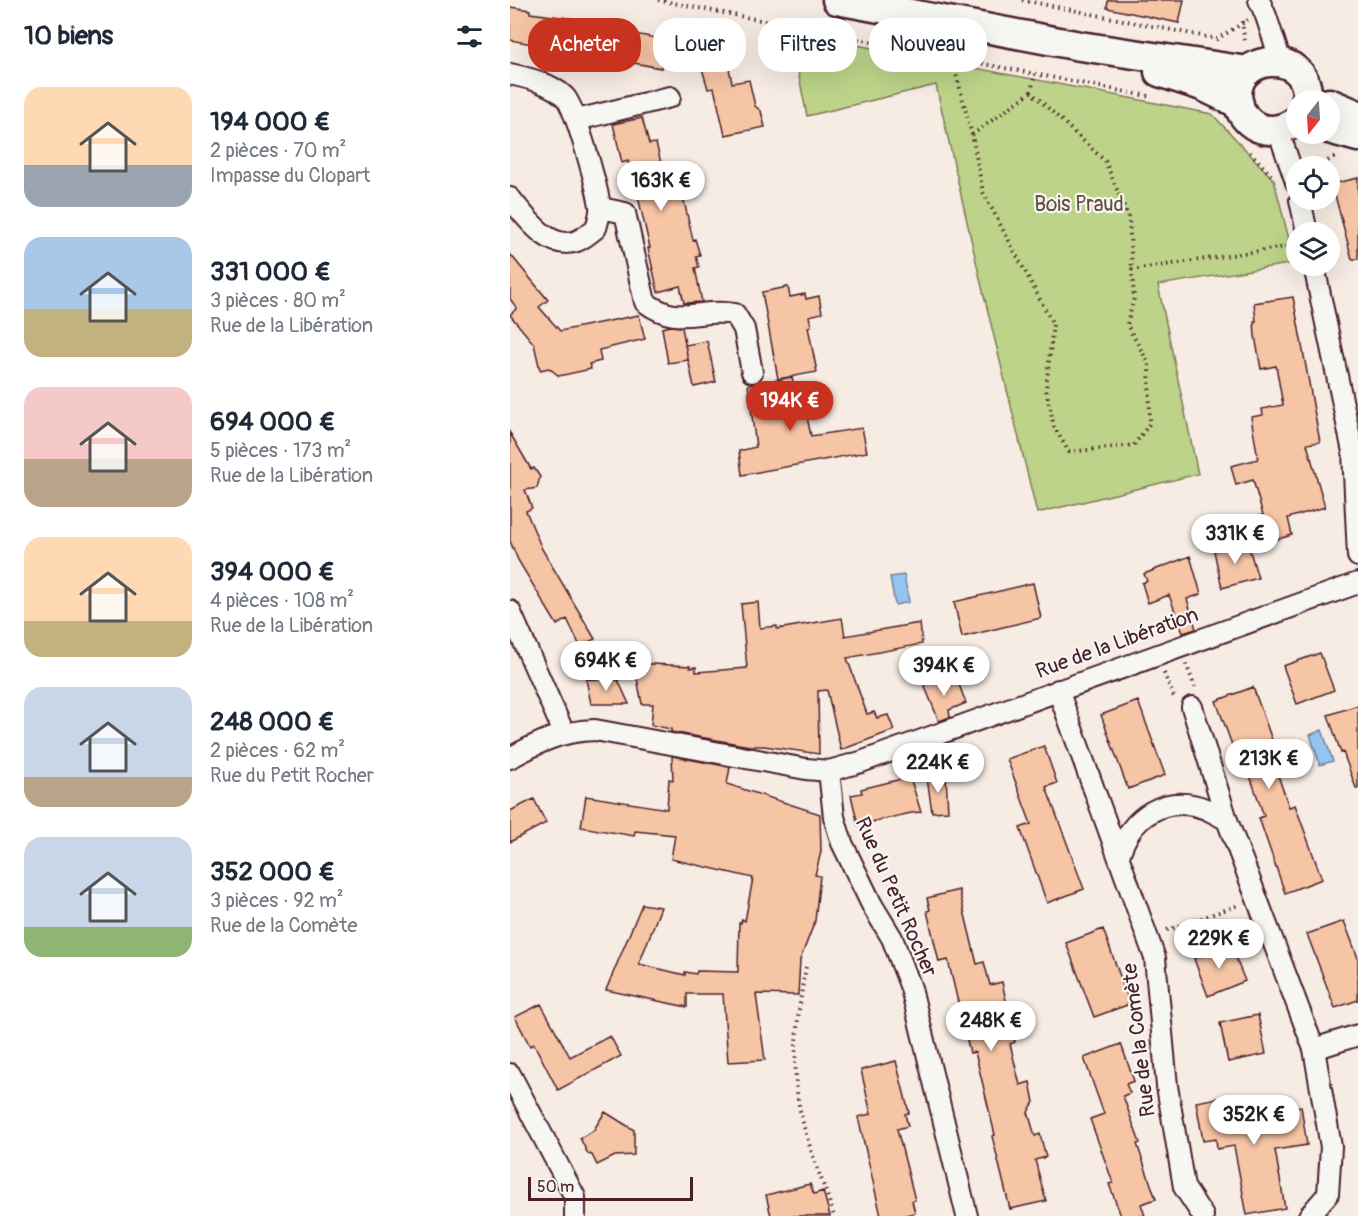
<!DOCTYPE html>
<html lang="fr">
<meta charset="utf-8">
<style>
:root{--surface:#fff;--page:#f6f6f7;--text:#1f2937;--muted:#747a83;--accent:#c8321e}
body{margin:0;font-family:Pangolin,sans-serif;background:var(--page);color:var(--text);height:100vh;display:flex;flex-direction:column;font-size:22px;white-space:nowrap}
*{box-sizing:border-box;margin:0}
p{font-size:20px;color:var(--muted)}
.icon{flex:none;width:33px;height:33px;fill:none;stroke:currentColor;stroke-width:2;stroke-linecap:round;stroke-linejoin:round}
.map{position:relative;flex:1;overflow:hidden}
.panel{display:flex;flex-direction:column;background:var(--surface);width:510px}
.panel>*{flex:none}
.hud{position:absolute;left:18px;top:18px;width:570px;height:54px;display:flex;gap:12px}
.needle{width:39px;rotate:197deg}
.controls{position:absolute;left:776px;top:90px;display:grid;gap:12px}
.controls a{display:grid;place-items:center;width:54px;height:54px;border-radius:50%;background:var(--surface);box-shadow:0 6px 24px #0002;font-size:30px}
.scale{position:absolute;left:18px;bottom:15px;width:165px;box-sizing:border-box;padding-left:6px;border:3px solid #4a1f2b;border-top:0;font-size:16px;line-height:21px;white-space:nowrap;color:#4a1f2b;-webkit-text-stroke:4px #f6f6f2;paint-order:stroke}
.price{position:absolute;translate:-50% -51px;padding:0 14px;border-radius:21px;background:#fff;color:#222;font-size:20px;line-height:39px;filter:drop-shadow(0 2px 3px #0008)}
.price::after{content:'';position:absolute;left:50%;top:36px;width:18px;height:14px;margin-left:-9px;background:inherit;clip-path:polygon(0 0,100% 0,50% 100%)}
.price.current{background:var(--accent);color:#fff}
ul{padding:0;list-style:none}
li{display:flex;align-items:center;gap:18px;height:150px;padding:0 24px}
li span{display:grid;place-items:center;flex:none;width:168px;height:120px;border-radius:18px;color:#555}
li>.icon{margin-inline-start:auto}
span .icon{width:72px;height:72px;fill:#fffc;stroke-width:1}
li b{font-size:26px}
h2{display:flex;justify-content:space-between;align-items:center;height:72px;padding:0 24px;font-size:26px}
.tag{padding:0 21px;border-radius:24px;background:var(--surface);box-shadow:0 6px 24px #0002;font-size:21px;line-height:54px}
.tag.current{background:var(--accent);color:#fff}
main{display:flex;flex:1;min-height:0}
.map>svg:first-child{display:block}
.green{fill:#bcd389;stroke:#83795a;stroke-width:1.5}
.water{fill:#94c5f0;stroke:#7683a1;stroke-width:1.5}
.building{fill:#f6c5a5;stroke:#4a1f2b;stroke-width:1.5}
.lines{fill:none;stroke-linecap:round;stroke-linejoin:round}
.street-casing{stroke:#4a1f2b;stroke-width:24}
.secondary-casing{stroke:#4a1f2b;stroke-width:33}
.path{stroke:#4a1f2b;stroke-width:4;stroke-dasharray:1.5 4.5;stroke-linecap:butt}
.street{stroke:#f6f6f2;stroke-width:20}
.secondary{stroke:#f6f6f2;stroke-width:28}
.labels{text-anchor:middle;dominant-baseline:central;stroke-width:4.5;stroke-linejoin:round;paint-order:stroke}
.park-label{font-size:21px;fill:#664c42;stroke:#f6f6f2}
.street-label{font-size:21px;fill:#4a1f2b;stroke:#f6f6f2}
</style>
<main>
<section class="panel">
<h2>10 biens<svg class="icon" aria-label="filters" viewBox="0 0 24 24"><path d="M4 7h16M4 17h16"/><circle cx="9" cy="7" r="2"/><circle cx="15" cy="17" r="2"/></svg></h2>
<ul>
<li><span style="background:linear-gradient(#ffd9b3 65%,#9aa5b1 0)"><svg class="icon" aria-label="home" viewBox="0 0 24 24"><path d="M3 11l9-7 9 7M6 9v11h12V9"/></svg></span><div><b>194 000 €</b><p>2 pièces · 70 m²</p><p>Impasse du Clopart</p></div></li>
<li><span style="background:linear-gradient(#a9c7e8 60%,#c2b280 0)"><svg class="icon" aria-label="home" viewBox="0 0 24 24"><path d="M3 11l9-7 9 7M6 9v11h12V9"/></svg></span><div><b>331 000 €</b><p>3 pièces · 80 m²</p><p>Rue de la Libération</p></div></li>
<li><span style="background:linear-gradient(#f6c9c9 60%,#b9a48a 0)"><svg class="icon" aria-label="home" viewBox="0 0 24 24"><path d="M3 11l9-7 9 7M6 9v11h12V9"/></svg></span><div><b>694 000 €</b><p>5 pièces · 173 m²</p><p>Rue de la Libération</p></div></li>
<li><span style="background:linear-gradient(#ffd9b3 70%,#c2b280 0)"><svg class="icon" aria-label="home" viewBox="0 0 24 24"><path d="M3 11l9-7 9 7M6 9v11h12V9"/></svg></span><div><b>394 000 €</b><p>4 pièces · 108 m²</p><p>Rue de la Libération</p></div></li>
<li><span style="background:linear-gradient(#c9d6e8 75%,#b9a48a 0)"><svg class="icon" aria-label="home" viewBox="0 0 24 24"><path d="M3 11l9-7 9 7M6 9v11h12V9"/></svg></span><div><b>248 000 €</b><p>2 pièces · 62 m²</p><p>Rue du Petit Rocher</p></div></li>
<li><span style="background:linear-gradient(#c9d6e8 75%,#8fb573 0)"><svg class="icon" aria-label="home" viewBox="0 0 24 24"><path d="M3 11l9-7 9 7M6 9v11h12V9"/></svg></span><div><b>352 000 €</b><p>3 pièces · 92 m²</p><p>Rue de la Comète</p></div></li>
</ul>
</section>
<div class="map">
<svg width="848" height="1216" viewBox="0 0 848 1216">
<rect width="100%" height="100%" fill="#f6ece3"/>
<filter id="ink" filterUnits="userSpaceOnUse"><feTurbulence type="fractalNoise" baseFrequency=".0167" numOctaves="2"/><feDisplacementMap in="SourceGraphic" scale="12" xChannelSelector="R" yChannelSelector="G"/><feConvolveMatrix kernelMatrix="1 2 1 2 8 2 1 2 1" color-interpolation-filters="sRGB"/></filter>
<g filter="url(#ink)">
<!-- green -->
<path class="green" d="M280 32 702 114 764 180 785 263 648 285 688 474 527 513 471 283 426 85 297 116Z"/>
<!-- water -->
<path class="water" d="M394 575 399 602 385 605 380 577Z
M812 730 823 761 810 765 800 735Z"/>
<!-- building -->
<path class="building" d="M598 0H674L669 23 597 8Z
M0 7 20 10V13L80 21 79 25 156 40 151 68 0 40Z
M212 35 222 83 239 80 245 106 251 111 255 127 215 135 204 88 198 89 191 65 187 66 181 42Z
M132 118 139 144 146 143 152 167 163 165 168 188H171L183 240 185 239 190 255 186 256 189 267 185 268 192 302 174 303 170 286 148 292 138 248H140L123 175H121L118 161 112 163 103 124Z
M848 178V259H842L822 184Z
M0 254 38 300 29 307 50 331 129 315 135 339 89 350 91 361 79 364 81 369 49 376 39 368 30 370 24 344 0 315 7 308 0 299Z
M278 287 280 297 295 294 296 299 309 296 312 313 299 316 301 326 298 327 307 372 268 379 252 292Z
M783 297 810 442 797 444 815 507 778 518 782 535 752 544 745 517 753 515 743 480 726 485 721 466 748 459 741 417 753 415 752 409 773 405 766 366 751 369 745 336 744 321H746L744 303Z
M161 326 172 327 178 360 158 363 152 328Z
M197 341 206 382 184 387 175 345Z
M282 377 289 413 296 412 301 436 352 428 357 452 232 475 229 451 246 447 238 385Z
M0 433 21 469 24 468 30 477 27 488 15 490 22 508 16 511 32 549 85 639 70 646 57 619 47 625 8 560 0 541Z
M737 541 748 578 712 588 704 551Z
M680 556 691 594 677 599 686 629 673 633 659 595 638 603 632 583 637 581 634 574Z
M523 583 531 618 452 637 444 602Z
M248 602 250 628 267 626V629L332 618 335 636 410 623 412 644 337 658 357 714 364 712 367 718 378 715 384 730 331 750 317 690 308 691 309 754 254 746H240L161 732V729L141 725 143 704H132L124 663 180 666V668L186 667V672L237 668 231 604Z
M810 653 824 690 787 704 773 666Z
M431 678 433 688 448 682 456 703 439 710 440 717 429 721 413 682Z
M76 679 108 680 119 704H81Z
M743 687 770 762 764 764 779 807 785 805 812 879 775 893 749 818 754 816 739 773 733 775 706 701Z
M628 701 655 775 618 789 591 715Z
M848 705V788H846L833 752 831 753 818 715Z
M534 746 547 783 536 787 574 889 537 903 510 828 521 824 497 759Z
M162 756 220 767 217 784 310 814 311 852 305 875 310 876 305 921 290 960 288 995 246 994 255 1060 218 1062 213 994H177V1007L96 990 132 904 151 907 129 964 175 975V972L186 974 187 971 228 972 229 923H231L232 919 235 921 243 878 161 859 165 835 125 831 124 836 71 827 76 796 157 809 159 779 163 780Z
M400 777 411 812 401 813 348 825 341 795 352 793 351 789Z
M436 777 438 811 422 812 417 778Z
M24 799 36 823 0 842V811Z
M449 890 467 964 474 962 480 985 492 982 505 1042 500 1044 510 1085 520 1082 524 1102 518 1112 525 1136 530 1134 536 1157 525 1160 536 1201 500 1209 482 1136 485 1135 465 1052 460 1053 438 960 429 962 417 911 420 910 417 898Z
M834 921 848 958V1000L825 1008 797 934Z
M593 929 620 1004 584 1017 556 943Z
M720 944 735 981 698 996 684 959Z
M31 1004 60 1057 100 1036 111 1056 48 1090 24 1044 20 1046 5 1017Z
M748 1015 756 1054 718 1062 710 1023Z
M611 1044 624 1081 616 1084 620 1093 613 1096 630 1143 627 1144 646 1199 631 1204 635 1216H611L599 1184 603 1183 580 1119 594 1114 574 1058Z
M386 1061 399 1113 395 1114 398 1126 387 1129 405 1200 402 1201 405 1213 391 1216H371L348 1117 361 1114 351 1070Z
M725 1095 728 1116 791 1106 797 1145 765 1150 775 1208 737 1215 724 1146 707 1149 706 1139 693 1141 686 1102Z
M95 1112 124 1130V1155L105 1156 87 1165 82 1155 78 1154 70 1138 83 1131Z
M300 1184 304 1194 313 1191 320 1216H261L256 1195Z"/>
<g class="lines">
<defs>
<path id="street" d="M749 0 756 16 771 62
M0 74C18 78 41 83 55 97 66 109 87 187 90 206 91 213 88 221 86 228 80 233 74 238 67 241 39 252 15 216 0 198
M67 120 160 97
M768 130 786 182
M790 200 797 232
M91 208 115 213 135 302C170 328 188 307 225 314L234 329 242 372
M804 266 843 452 848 556
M0 611 54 733
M548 690 645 958 657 1086 674 1187 693 1216
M682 707 717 820
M0 758C29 742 51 731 85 730L296 769 319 771 351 762 848 583
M319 771 324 817 332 843 362 905 382 938 401 988 457 1216
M609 856C620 817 655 793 696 809 703 812 710 816 717 820L804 1049 821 1147 818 1194 799 1216
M804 1049 848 1035
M0 1074 65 1197V1216"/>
<path id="secondary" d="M327 0 570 46 738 71
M649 72 692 86 729 104
M819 103 848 115
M786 121C774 130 761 133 747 127 737 122 730 113 728 102 719 52 801 46 797 100
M819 129 848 137"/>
</defs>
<!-- street casing -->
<use href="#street" class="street-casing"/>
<!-- secondary casing -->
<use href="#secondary" class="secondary-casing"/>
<!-- path -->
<path class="path" d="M148 0 642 97
M512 0 707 39 738 20
M732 21 735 43
M442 58 462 135 473 192 543 324 536 389 544 427 559 452 624 445 640 423 639 364 617 325 624 298 622 270 782 246
M521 92 525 74
M462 135 521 92 595 161 619 218 622 270
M740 152 761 175
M807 166 825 157
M676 664 685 687
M654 673 665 700
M657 930 729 905
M296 967C288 1008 283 1050 287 1092 292 1134 311 1175 324 1216"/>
<!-- street -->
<use href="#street" class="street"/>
<!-- secondary -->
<use href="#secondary" class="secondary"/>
</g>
</g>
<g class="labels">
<!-- park labels -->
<g class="park-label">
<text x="569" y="204">Bois Praud</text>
</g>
<!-- street labels -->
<g class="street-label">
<text transform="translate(607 643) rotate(-20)">Rue de la Libération</text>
<text transform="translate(386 897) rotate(66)">Rue du Petit Rocher</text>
<text transform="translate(629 1040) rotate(-97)">Rue de la Comète</text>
</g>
</g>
</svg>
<div class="controls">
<a><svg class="needle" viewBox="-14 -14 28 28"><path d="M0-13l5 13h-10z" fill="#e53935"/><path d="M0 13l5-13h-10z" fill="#747a83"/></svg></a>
<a><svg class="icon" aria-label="locate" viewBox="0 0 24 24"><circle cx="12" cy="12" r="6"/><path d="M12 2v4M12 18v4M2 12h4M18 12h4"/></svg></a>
<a><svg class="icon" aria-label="layers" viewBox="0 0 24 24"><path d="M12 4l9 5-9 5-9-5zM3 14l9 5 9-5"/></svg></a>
</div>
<div class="scale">50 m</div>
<b class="price" style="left:151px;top:212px">163K €</b>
<b class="price current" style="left:280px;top:432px">194K €</b>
<b class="price" style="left:725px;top:565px">331K €</b>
<b class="price" style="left:96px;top:692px">694K €</b>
<b class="price" style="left:434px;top:697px">394K €</b>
<b class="price" style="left:759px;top:790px">213K €</b>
<b class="price" style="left:428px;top:794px">224K €</b>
<b class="price" style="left:709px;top:970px">229K €</b>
<b class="price" style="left:481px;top:1052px">248K €</b>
<b class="price" style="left:744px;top:1146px">352K €</b>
<div class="hud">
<a class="tag current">Acheter</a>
<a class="tag">Louer</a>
<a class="tag">Filtres</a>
<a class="tag">Nouveau</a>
</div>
</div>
</main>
